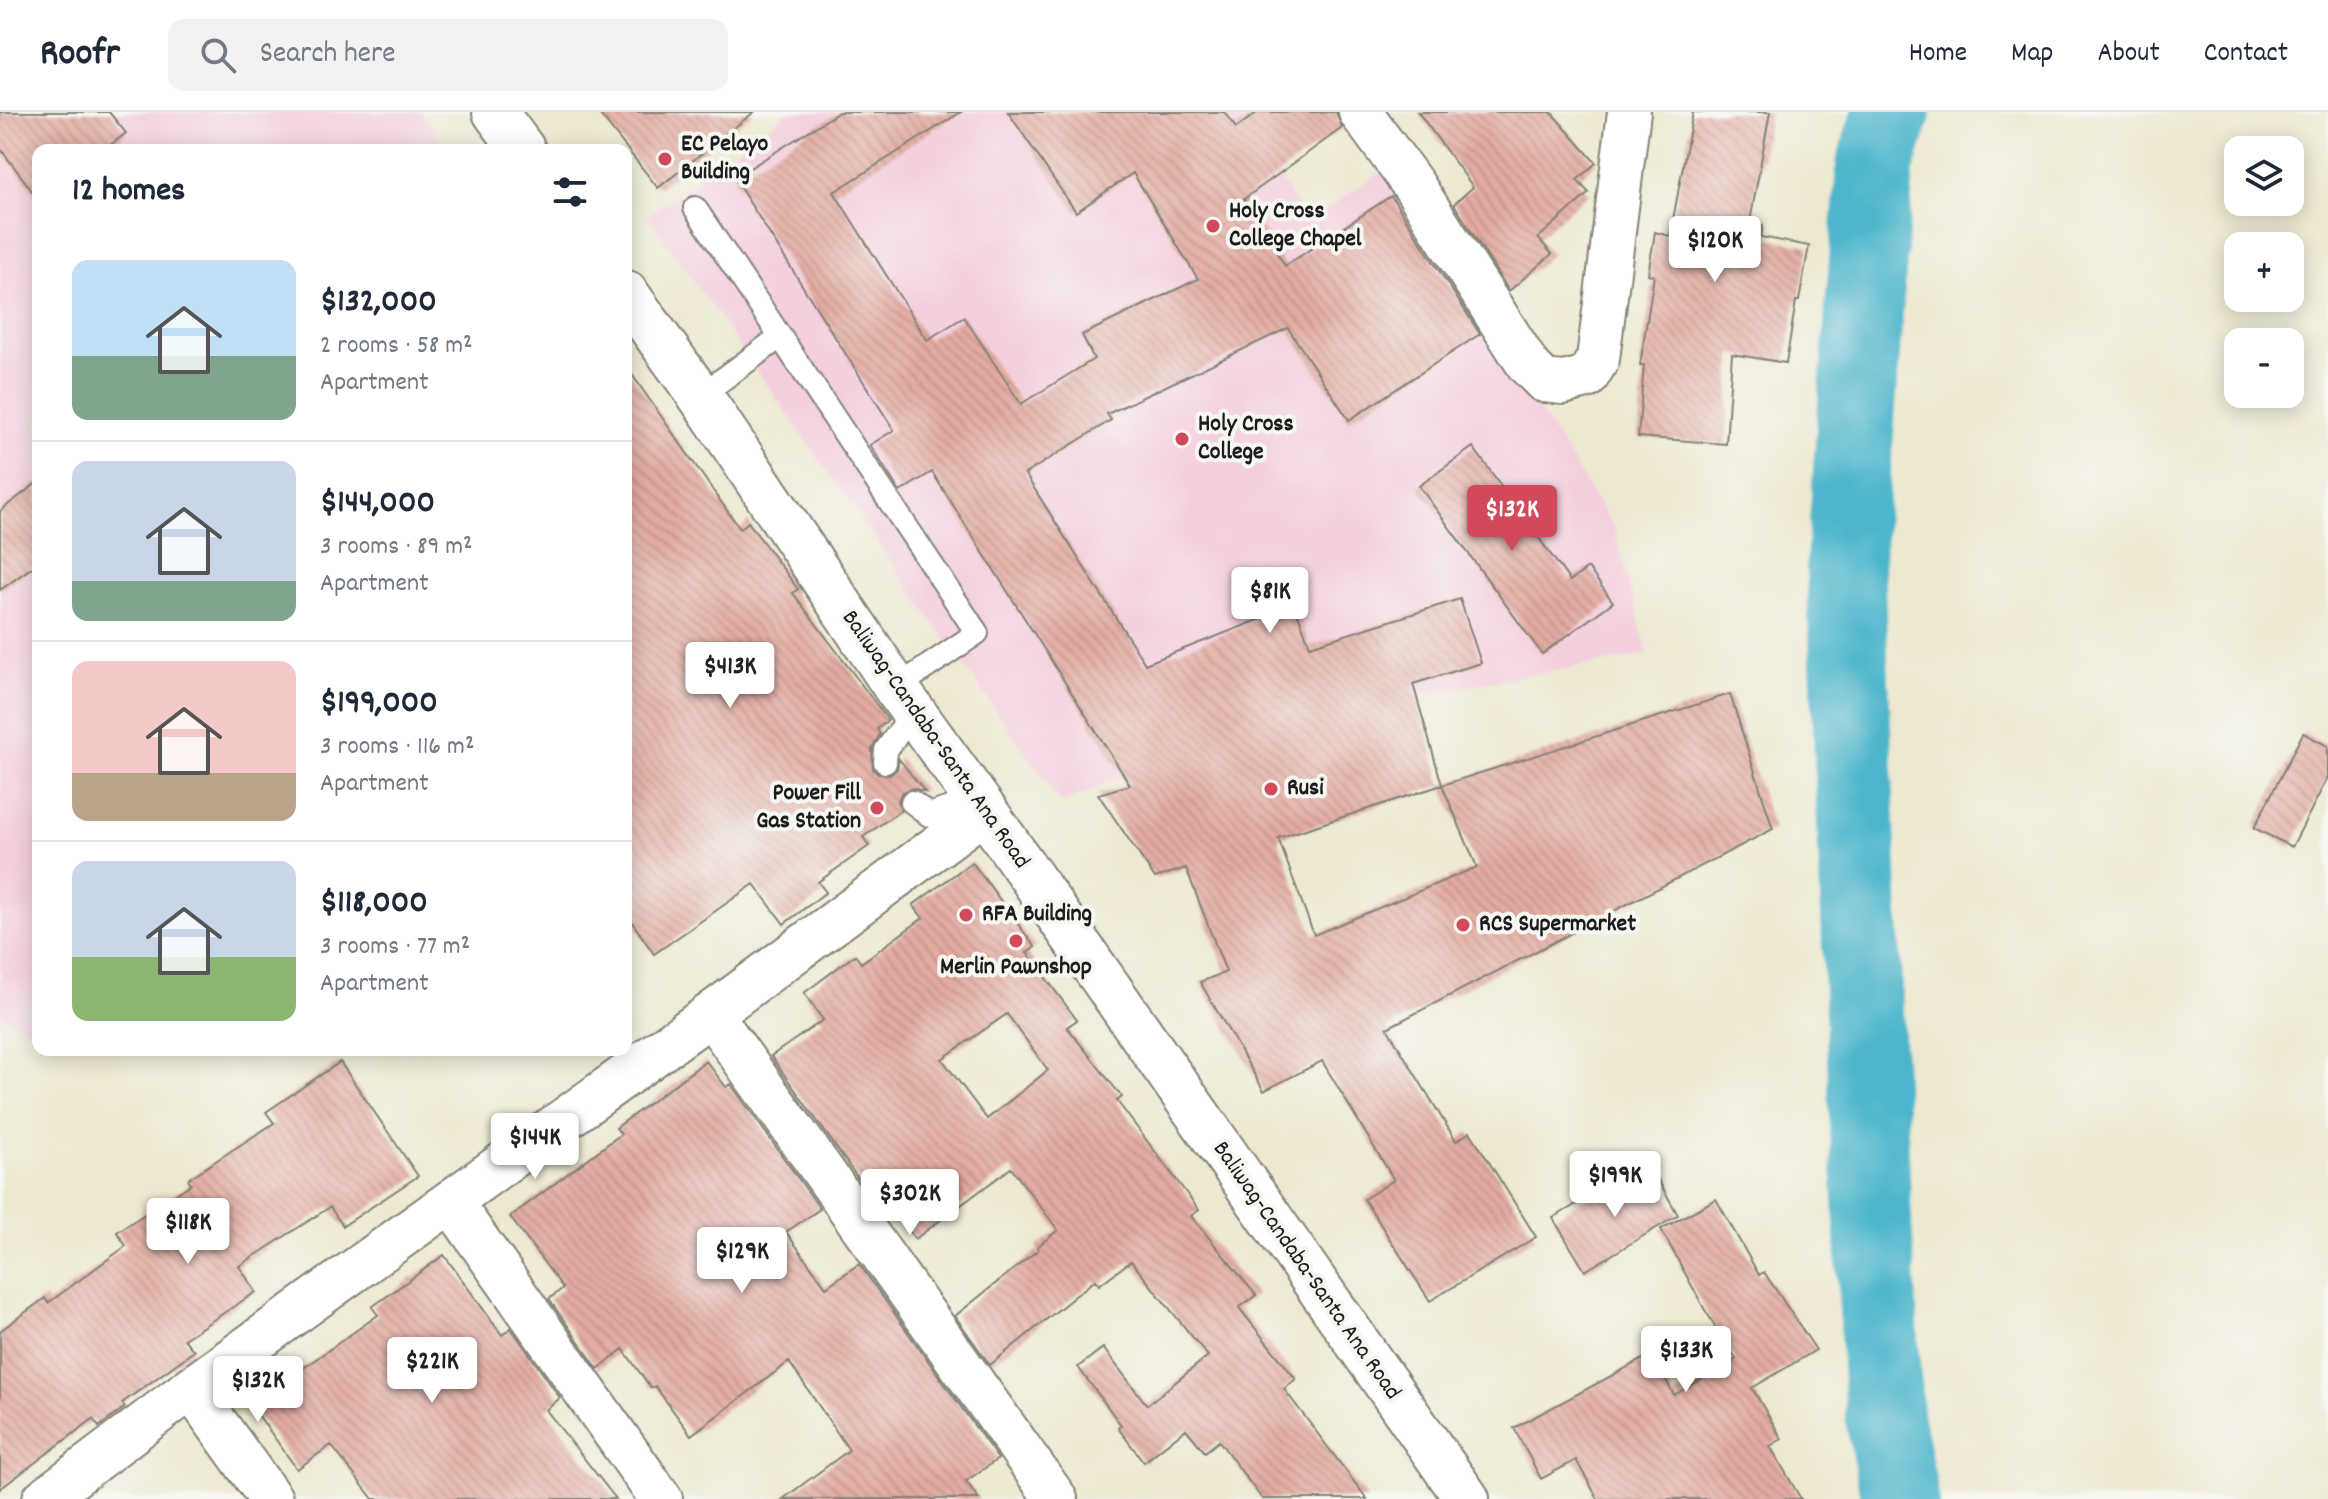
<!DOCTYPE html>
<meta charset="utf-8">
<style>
:root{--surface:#fff;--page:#f2f2f3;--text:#1f2937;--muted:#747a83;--line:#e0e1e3;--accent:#d1495b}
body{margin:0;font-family:Dekko,sans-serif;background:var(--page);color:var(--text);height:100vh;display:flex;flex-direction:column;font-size:30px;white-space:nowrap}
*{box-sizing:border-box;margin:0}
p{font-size:26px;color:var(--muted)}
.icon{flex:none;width:44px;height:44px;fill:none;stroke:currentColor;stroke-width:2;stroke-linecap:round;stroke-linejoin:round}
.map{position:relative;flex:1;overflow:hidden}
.side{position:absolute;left:32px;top:32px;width:600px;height:912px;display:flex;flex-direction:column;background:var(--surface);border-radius:16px;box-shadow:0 4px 20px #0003}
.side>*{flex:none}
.tools{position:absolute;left:2224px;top:24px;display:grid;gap:16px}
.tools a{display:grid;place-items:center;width:80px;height:80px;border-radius:16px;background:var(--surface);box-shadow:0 4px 20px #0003;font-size:40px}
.price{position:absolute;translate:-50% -68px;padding:0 18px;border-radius:8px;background:#fff;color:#222;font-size:26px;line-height:52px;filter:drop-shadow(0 2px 4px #0008)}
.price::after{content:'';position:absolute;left:50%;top:48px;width:24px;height:18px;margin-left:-12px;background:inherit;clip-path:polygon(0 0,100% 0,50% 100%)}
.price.selected{background:var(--accent);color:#fff}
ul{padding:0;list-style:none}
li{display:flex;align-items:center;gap:24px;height:200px;padding:0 40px}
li+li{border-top:2px solid var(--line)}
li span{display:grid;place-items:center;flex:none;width:224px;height:160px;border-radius:16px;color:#555}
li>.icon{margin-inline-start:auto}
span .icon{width:96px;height:96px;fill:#fffc;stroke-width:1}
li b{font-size:34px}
h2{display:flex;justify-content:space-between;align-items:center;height:96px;padding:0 40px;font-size:34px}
header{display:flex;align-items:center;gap:48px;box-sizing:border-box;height:112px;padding:0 40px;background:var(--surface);border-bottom:2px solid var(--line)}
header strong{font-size:38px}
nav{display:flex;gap:44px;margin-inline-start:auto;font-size:28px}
.search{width:560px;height:72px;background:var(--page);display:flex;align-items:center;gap:20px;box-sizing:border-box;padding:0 28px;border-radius:16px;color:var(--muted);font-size:30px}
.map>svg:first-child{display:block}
.built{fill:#f4cfde}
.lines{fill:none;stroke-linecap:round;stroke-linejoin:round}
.river{stroke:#4eb6cc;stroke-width:78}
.building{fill:url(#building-back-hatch);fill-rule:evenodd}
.service-casing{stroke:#848276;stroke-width:26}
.minor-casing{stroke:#848276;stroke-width:46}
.primary-casing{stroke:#848276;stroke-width:48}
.service{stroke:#fff;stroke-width:22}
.minor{stroke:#fff;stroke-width:42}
.primary{stroke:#fff;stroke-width:44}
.poi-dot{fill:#d1495b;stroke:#f6f6f2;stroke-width:3}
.labels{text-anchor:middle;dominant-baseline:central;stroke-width:8;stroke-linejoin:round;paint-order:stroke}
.poi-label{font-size:24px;font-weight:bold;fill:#1c1c1c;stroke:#f6f6f2;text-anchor:start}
.street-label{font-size:24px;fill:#1c1c1c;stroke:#f6f6f2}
</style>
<header>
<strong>Roofr</strong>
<div class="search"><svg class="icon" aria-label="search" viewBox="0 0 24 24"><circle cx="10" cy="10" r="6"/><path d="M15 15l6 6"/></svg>Search here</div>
<nav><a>Home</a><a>Map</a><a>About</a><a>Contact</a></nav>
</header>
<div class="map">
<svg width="2328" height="1387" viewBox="0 0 2328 1387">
<defs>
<pattern id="building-back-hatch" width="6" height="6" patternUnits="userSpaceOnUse" patternTransform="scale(2)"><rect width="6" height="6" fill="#e3aca2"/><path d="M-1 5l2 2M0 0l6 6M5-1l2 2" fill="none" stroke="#c2938b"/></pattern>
</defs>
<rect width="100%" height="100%" fill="#f6f6f2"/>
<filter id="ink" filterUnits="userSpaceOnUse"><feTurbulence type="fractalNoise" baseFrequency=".0125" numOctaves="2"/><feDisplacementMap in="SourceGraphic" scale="16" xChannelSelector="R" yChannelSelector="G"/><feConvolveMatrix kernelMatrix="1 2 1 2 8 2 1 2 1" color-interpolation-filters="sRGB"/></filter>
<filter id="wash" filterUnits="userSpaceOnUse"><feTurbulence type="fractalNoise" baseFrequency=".006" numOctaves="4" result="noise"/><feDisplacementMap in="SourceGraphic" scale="32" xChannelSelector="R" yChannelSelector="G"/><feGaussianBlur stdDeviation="1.8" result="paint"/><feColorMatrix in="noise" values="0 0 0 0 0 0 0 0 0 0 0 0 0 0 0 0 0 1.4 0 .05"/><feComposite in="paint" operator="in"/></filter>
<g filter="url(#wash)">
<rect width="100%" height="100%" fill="#ede9d1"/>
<!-- built -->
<path class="built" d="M0 0H421L447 38H38V923L0 902Z
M788 0H1235L1309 110 1386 56 1614 415 1648 543 1245 612 1061 691 648 104Z"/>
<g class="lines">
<!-- river -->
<path class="river" d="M1892 0 1875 54 1845 452 1872 1089 1884 1304 1900 1387"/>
</g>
<g id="blocks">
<!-- building -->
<path class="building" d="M0 0H109L126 21 104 38H38V87L0 36Z
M598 0H754L658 76Z
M839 0H961L834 80 927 228 964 205 1021 292 1094 247 1082 223 1198 167 1133 61 1076 100 1008 0H1224L1236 16 1258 0H1336L1342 16 1244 87 1285 154 1391 84 1480 222 1349 308 1288 216 1107 302 1111 308 1025 362 1145 552 1295 494 1310 534 1460 487 1481 551 1413 572 1442 673 1278 726 1314 823 1477 755 1442 673 1730 582 1773 717 1387 916 1456 1029 1470 1020 1536 1125 1430 1189 1364 1087 1394 1068 1322 949 1264 979 1200 870 1226 860 1186 756 1155 766 1098 682 1130 673 932 360 900 380 870 333 894 318 734 66Z
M1418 0H1551L1596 51 1577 68 1589 81 1538 126 1552 142 1509 179 1454 92 1473 75Z
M1693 0H1770L1750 110 1763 113 1761 125 1809 134 1799 189H1796L1786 251 1732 242 1726 332 1638 325 1644 253H1640L1654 164 1648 162 1655 120 1670 124Z
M626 254 740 417 748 410 798 477 793 481 888 608 877 617 880 622 872 637 873 657 878 662 890 663 897 657 899 647 925 680 913 676 901 681 898 689 901 698 863 725 869 734 818 770 826 780 784 812 754 772 654 842 626 801Z
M1473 335 1570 469 1588 456 1613 490 1542 542 1419 374Z
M38 370V451L0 478V399Z
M2303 621 2328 634V665L2292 735 2254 716Z
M972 750 1035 835 1027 841 1077 908 1067 915 1122 985 1117 989 1199 1098 1191 1104 1256 1183 1239 1196 1296 1267 1284 1277 1367 1387H1262L1219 1329 1205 1340 1186 1317 1144 1350 1118 1316 1121 1313 1078 1255 1103 1236 1147 1293 1208 1244 1131 1149 1099 1173 1095 1168 990 1253 955 1204 1039 1137 1037 1135 1058 1118 1011 1056 915 1127 870 1062 860 1069 771 944 823 908 804 881 855 843 861 851 923 806 913 793ZM1007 902 1048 958 987 1007 942 947Z
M706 949 726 975 731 972 820 1097 786 1120 826 1175 859 1152 998 1347 966 1369 979 1387H783L849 1338 789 1250 691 1323 655 1274 651 1276 623 1237 598 1257 549 1187 563 1176 510 1105 621 1022 616 1016Z
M340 950 418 1064 343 1114 330 1095 239 1154 256 1180 184 1227 194 1239 122 1291 125 1295 99 1315 93 1307 0 1377V1219L45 1186 48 1191 126 1134 117 1120 191 1072 188 1067 274 1011 266 1000Z
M1653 1059 1678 1103 1585 1159 1553 1106 1610 1072 1616 1081Z
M1716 1087 1759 1163 1764 1160 1816 1238 1752 1276 1782 1327 1770 1334 1801 1387H1598L1576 1348 1541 1367 1514 1316 1652 1242 1674 1283 1736 1247 1705 1198 1661 1117Z
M444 1143 502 1223 511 1216 560 1286 546 1298 616 1387H373L331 1333 297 1357 251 1293 378 1203 372 1195Z"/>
</g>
</g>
<g filter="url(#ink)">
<use href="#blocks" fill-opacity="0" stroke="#848276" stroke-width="2"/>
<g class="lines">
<defs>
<path id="service" d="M695 96 977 521 896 576
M700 284 780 225
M885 650 886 638 914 599
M912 690 929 703 976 687"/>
<path id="minor" d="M1360 0 1414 74 1528 253 1544 269 1563 271 1587 265 1598 247 1629 0
M711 902 1056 1387
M451 1090 661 1387
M191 1276 271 1387
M44 1387 191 1276 711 902 985 699"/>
<path id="primary" d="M495 0 523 38
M626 181 710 298 896 576 985 699 1467 1387"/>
</defs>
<!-- service casing -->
<use href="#service" class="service-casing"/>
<!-- minor casing -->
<use href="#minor" class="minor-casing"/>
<!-- primary casing -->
<use href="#primary" class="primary-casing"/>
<!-- service -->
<use href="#service" class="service"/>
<!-- minor -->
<use href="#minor" class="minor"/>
<!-- primary -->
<use href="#primary" class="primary"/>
</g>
</g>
<!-- markers -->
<g class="poi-dot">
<circle cx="665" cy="47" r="8"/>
<circle cx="1213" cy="114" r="8"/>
<circle cx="1182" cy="327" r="8"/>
<circle cx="1271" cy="677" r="8"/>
<circle cx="877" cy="696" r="8"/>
<circle cx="966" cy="803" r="8"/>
<circle cx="1463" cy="813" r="8"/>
<circle cx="1016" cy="829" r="8"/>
</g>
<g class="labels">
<!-- poi labels -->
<g class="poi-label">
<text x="681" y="33">EC Pelayo<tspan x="681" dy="28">Building</tspan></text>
<text x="1229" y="100">Holy Cross<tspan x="1229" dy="28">College Chapel</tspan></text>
<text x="1198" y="313">Holy Cross<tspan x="1198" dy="28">College</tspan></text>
<text x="1287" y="677">Rusi</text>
<text x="861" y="682" text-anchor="end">Power Fill<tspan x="861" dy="28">Gas Station</tspan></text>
<text x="982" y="803">RFA Building</text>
<text x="1479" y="813">RCS Supermarket</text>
<text x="1016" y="856" text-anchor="middle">Merlin Pawnshop</text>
</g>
<!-- street labels -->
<g class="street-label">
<text transform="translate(935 628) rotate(55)">Baliwag-Candaba-Santa Ana Road</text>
<text transform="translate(1306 1159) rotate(55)">Baliwag-Candaba-Santa Ana Road</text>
</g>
</g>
</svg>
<div class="tools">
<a><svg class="icon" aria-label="layers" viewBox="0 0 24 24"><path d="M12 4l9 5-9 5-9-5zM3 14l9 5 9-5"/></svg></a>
<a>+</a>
<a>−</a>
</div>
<b class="price" style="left:1715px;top:172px">$120K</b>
<b class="price selected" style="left:1512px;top:441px">$132K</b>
<b class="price" style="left:1270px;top:523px">$81K</b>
<b class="price" style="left:730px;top:598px">$413K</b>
<b class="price" style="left:535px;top:1069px">$144K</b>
<b class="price" style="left:1615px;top:1107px">$199K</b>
<b class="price" style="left:910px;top:1125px">$302K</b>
<b class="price" style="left:188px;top:1154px">$118K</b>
<b class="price" style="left:742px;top:1183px">$129K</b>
<b class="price" style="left:1686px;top:1282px">$133K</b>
<b class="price" style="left:432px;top:1293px">$221K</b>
<b class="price" style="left:258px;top:1312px">$132K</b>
<section class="side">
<h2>12 homes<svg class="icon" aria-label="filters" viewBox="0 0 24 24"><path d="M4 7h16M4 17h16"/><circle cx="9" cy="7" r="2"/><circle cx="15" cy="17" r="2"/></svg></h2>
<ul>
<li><span style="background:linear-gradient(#bfe0f5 60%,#7fa58c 0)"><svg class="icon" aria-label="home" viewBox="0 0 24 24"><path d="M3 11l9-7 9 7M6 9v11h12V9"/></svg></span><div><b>$132,000</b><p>2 rooms · 58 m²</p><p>Apartment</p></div></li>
<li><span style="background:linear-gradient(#c9d6e8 75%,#7fa58c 0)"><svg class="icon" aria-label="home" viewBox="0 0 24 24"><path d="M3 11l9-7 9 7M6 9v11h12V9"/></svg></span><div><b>$144,000</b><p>3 rooms · 89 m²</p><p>Apartment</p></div></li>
<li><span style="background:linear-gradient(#f6c9c9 70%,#b9a48a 0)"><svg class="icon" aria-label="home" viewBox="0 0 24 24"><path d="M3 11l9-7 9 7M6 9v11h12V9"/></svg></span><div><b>$199,000</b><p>3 rooms · 116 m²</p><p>Apartment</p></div></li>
<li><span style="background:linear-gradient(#c9d6e8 60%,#8fb573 0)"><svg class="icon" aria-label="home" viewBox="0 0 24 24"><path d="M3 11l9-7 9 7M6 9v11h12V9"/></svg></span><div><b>$118,000</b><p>3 rooms · 77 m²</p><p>Apartment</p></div></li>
</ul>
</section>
</div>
